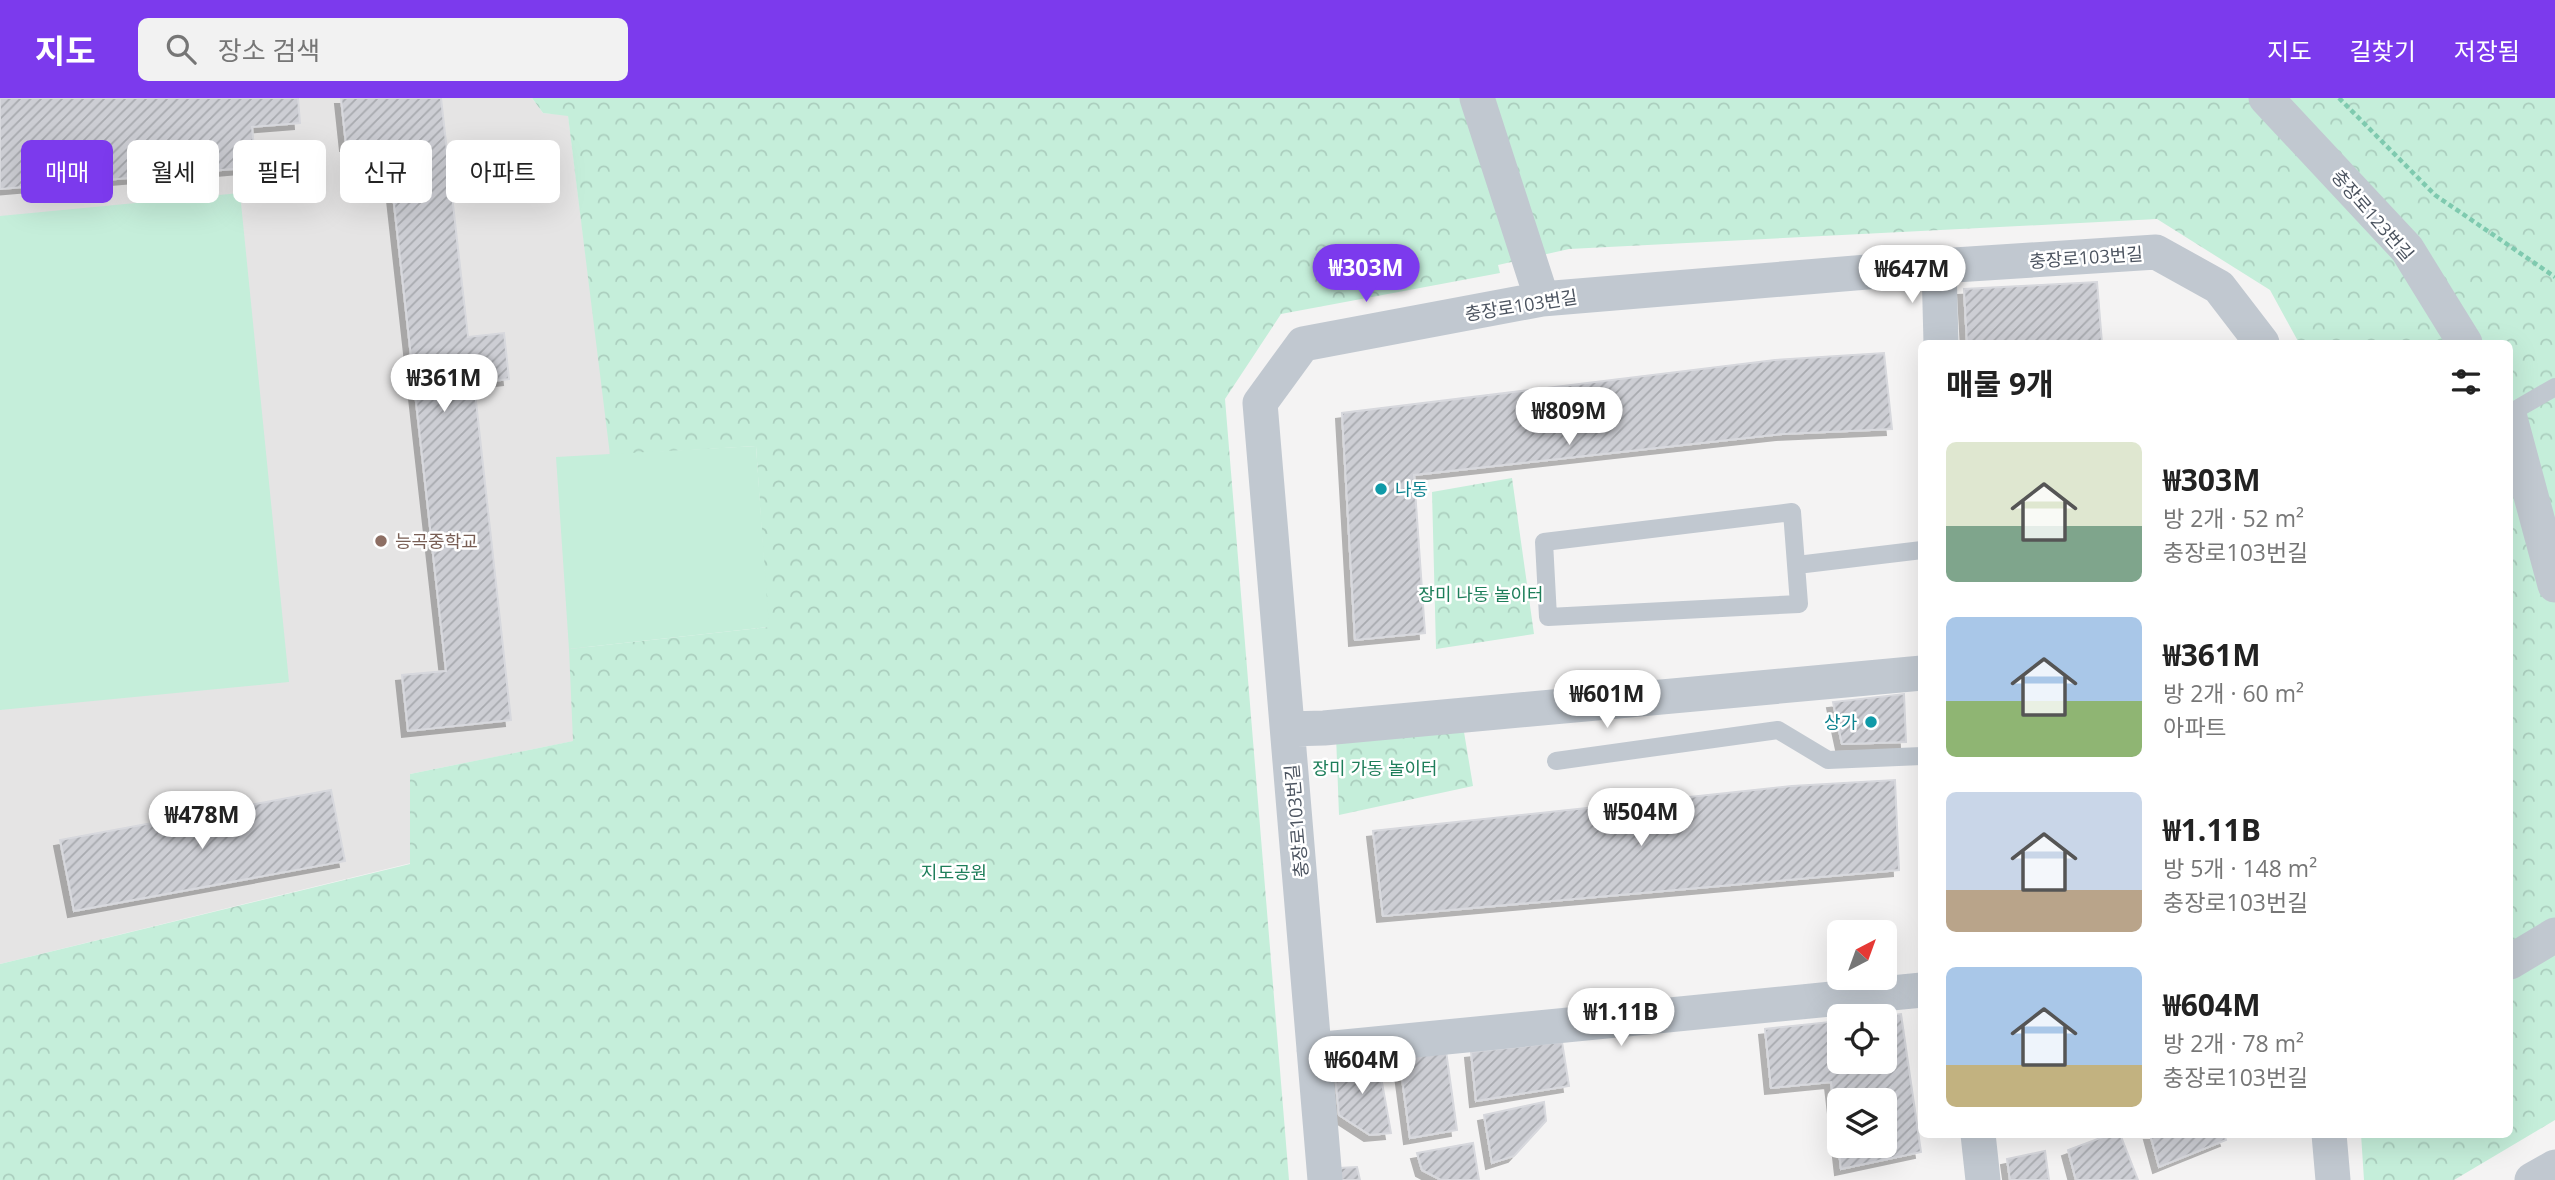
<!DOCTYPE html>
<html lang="ko">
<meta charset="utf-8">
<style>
:root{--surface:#fff;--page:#f2f2f2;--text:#222;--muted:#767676;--accent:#7c3aed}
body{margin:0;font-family:"Open Sans","Noto Sans KR",sans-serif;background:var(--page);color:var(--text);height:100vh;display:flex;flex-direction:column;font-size:26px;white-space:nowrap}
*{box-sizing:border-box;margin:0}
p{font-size:23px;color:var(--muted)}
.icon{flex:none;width:38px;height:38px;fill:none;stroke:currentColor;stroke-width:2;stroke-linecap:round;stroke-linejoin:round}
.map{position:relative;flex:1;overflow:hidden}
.panel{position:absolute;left:1918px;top:242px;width:595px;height:798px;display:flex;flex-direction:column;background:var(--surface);border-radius:10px;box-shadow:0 7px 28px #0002}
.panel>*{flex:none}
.top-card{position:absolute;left:21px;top:42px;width:665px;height:63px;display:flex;gap:14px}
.needle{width:46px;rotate:41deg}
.fabs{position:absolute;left:1827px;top:822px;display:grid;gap:14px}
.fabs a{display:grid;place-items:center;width:70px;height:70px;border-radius:10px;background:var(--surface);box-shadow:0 7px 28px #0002;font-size:35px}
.price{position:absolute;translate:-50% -60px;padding:0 16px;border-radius:24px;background:#fff;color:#222;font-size:23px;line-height:46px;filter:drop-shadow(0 2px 4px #0008)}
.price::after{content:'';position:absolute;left:50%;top:42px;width:21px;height:16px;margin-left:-10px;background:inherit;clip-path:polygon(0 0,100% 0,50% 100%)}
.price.current{background:var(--accent);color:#fff}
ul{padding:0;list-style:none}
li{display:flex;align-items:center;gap:21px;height:175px;padding:0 28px}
li span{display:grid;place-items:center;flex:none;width:196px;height:140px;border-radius:10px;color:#555}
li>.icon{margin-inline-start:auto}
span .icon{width:84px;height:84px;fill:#fffc;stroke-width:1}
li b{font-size:30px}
h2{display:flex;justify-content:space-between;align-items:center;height:84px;padding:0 28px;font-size:30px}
.chip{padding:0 24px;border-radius:10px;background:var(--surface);box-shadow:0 7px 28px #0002;font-size:24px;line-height:63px}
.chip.current{background:var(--accent);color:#fff}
header{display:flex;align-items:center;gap:42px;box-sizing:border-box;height:98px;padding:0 35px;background:var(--accent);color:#fff}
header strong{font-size:33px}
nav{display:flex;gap:38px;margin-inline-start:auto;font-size:24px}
.search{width:490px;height:63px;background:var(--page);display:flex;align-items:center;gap:18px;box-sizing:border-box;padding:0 24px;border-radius:10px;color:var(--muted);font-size:26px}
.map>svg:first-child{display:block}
.education{fill:#e5e4e4}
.forest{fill:url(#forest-crowns)}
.pitch{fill:#c5eeda}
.building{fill:url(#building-hatch);stroke:#d7d8dd;stroke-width:2;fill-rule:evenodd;filter:url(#shadow)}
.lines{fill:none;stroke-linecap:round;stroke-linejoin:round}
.path{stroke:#7fcaaf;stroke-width:4.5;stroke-dasharray:5 3.5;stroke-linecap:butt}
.service{stroke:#c1c8d0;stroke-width:18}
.minor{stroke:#c1c8d0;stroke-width:35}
.culture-dot{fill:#0f9aa8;stroke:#fff;stroke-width:2.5}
.education-dot{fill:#8d6e63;stroke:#fff;stroke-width:2.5}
.labels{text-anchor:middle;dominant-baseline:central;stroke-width:5;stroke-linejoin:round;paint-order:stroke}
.street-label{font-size:18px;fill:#4b535f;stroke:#fff}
.culture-label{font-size:18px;fill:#0d838f;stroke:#fff;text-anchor:start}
.education-label{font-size:18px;fill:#785e54;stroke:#fff;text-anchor:start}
.park-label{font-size:18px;fill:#1e7e5a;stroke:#fff}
</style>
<header>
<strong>지도</strong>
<div class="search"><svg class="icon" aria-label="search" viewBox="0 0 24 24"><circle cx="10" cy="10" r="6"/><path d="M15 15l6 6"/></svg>장소 검색</div>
<nav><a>지도</a><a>길찾기</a><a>저장됨</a></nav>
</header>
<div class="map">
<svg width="2555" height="1082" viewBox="0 0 2555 1082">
<defs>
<pattern id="forest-crowns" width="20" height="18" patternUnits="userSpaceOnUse" patternTransform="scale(1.75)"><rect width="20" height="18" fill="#c5eeda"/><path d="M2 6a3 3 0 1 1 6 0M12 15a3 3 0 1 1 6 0" fill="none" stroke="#abcebe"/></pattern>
<pattern id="building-hatch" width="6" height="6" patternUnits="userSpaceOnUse" patternTransform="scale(1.75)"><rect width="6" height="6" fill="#cdced4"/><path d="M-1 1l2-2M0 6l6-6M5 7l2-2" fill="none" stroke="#a8aaaf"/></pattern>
<filter id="shadow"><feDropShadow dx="-6" dy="6" stdDeviation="0" flood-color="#0004"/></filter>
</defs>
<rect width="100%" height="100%" fill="#f4f3f3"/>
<!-- education -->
<path class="education" d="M0 0H532L543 15 568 17 611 357 574 643 410 676 411 765 0 866Z"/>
<!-- forest -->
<path class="forest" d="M532 0H2555V1022L2454 1082H2364L2361 1036H2510V245H2299L2270 192 2157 121 1569 151 1498 167 1500 175 1281 216 1225 301 1289 1082H0V866L410 766V676L573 643 569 551 768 529 756 348 610 357 568 18 543 15Z
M1512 380 1534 536 1436 551 1432 394Z
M1462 622 1473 688 1339 717 1336 637Z"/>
<!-- pitch -->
<path class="pitch" d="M240 95 289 584 0 612V118Z
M756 348 769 529 569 551 556 359Z"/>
<!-- building -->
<path class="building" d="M0 0H298L300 25 252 29 256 69 0 91Z
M341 0H441L468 239 504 235 509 281 474 285 511 622 408 633 402 577 446 573 387 43 346 47Z
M2097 184 2102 245H1967L1964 191Z
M1884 255 1892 331 1782 336 1414 377 1425 535 1355 542 1342 315 1775 262Z
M1904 596 1906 644 1842 646 1833 604Z
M1895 682 1899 772 1383 818 1373 733 1792 688Z
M331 692 345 763 74 813 60 742Z
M1901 916 1921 1054 1841 1071 1831 984 1771 990 1765 931 1839 923V964H1885V919H1877ZM1839 1003H1885V1048H1839Z
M1562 944 1569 988 1476 1003 1471 954Z
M1446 953 1457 1032 1410 1040 1399 958Z
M1378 962 1391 1035 1370 1037 1339 1017 1334 966Z
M1544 1004 1546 1023 1514 1058 1492 1065 1484 1017Z
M2111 1036H2120L2138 1082H2076L2068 1052Z
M2150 1036H2224L2226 1042 2159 1069Z
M1473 1045 1479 1082H1441L1422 1072 1417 1055Z
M2045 1053 2049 1082H2010L2007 1061Z
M1357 1069 1360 1082H1340L1339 1070Z"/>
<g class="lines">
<!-- path -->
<path class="path" d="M2339 0 2435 97 2555 179"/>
<!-- service -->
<path class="service" d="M2510 315 2555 289
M1792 414 1799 506 1548 519 1544 444Z
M1797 467 1922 452
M1556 663 1778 632 1828 662 1922 658"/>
<!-- minor -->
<path class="minor" d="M1477 0 1542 201
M2266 0 2407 151 2465 245
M1939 168 1941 245
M2510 320 2555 487
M1288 631 1324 630 1922 575
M2510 864 2555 837
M1314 952 1922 892
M1978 1036 1983 1082
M2329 1036 2333 1082
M1325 1082 1260 305 1303 246 1542 201 1939 168 2156 154 2219 189 2262 245
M2532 1082 2555 1069"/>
</g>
<!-- markers -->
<g class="culture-dot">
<circle cx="1381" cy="391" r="7"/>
<circle cx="1871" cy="624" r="7"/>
</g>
<circle class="education-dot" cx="381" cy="443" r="7"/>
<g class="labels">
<!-- street labels -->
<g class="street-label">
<text transform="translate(2373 117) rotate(49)">충장로123번길</text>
<text transform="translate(2086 159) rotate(-4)">충장로103번길</text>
<text transform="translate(1521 207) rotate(-9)">충장로103번길</text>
<text transform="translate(1296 723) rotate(-95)">충장로103번길</text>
</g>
<!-- culture labels -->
<g class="culture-label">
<text x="1395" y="391">나동</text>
<text x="1857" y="624" text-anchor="end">상가</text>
</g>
<!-- education labels -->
<g class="education-label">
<text x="395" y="443">능곡중학교</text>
</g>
<!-- park labels -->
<g class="park-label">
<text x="1481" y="496">장미 나동 놀이터</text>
<text x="1375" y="670">장미 가동 놀이터</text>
<text x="954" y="774">지도공원</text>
</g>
</g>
</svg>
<div class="fabs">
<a><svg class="needle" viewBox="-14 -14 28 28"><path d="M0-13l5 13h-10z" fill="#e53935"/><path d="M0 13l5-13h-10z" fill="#767676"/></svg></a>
<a><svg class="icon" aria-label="locate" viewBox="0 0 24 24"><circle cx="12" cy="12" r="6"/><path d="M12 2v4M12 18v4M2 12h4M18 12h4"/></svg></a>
<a><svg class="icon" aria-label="layers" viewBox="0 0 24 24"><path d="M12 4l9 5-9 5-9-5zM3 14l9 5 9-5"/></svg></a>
</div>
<b class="price current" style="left:1366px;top:206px">₩303M</b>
<b class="price" style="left:1912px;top:207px">₩647M</b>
<b class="price" style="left:444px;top:316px">₩361M</b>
<b class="price" style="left:1569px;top:349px">₩809M</b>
<b class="price" style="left:1607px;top:632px">₩601M</b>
<b class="price" style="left:1641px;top:750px">₩504M</b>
<b class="price" style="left:202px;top:753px">₩478M</b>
<b class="price" style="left:1621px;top:950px">₩1.11B</b>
<b class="price" style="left:1362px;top:998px">₩604M</b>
<div class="top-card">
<a class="chip current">매매</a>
<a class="chip">월세</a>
<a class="chip">필터</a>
<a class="chip">신규</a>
<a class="chip">아파트</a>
</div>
<section class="panel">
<h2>매물 9개<svg class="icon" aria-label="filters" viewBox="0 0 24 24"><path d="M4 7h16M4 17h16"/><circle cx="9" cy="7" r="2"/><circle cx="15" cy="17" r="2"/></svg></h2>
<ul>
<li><span style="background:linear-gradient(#dfe7d0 60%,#7fa58c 0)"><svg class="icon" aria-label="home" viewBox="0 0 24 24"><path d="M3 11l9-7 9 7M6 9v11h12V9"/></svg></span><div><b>₩303M</b><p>방 2개 · 52 m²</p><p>충장로103번길</p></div></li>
<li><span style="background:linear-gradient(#a9c7e8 60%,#8fb573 0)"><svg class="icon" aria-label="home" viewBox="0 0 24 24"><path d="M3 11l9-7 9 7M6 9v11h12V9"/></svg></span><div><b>₩361M</b><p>방 2개 · 60 m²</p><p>아파트</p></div></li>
<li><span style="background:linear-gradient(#c9d6e8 70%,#b9a48a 0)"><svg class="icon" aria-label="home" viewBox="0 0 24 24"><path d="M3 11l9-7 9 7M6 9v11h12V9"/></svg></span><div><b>₩1.11B</b><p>방 5개 · 148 m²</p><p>충장로103번길</p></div></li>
<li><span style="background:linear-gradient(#a9c7e8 70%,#c2b280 0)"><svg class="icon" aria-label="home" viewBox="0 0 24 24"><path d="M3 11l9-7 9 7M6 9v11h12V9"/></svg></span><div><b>₩604M</b><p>방 2개 · 78 m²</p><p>충장로103번길</p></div></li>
</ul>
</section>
</div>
